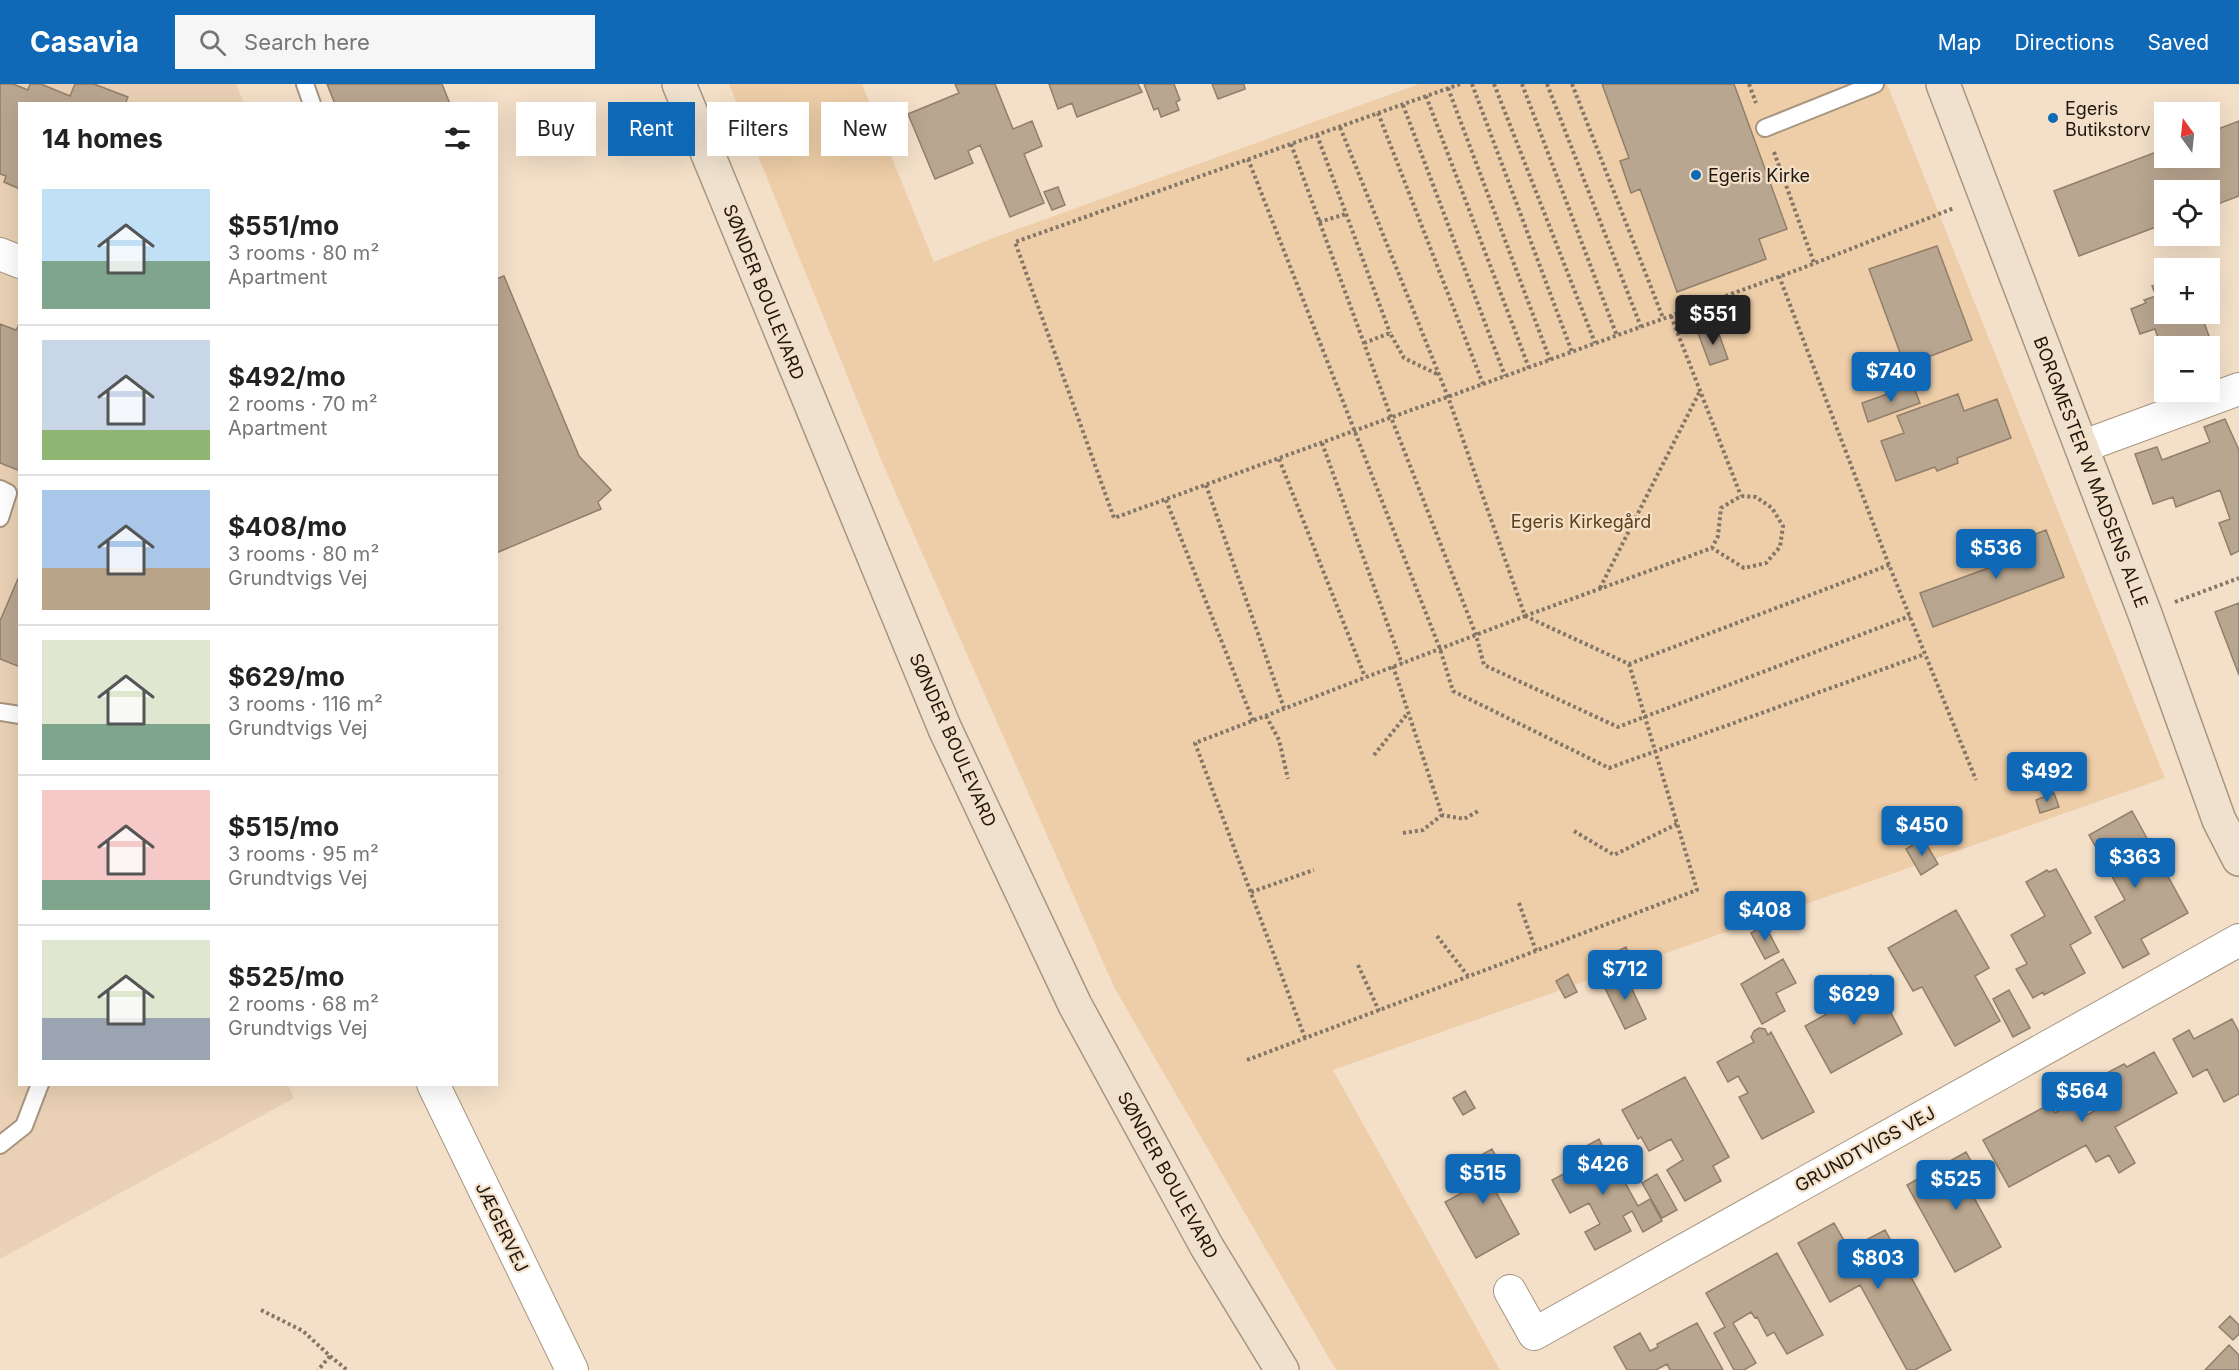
<!DOCTYPE html>
<meta charset="utf-8">
<style>
:root{--surface:#fff;--page:#f6f6f6;--text:#222;--muted:#767676;--line:#e0e0e0;--accent:#0f69b7}
body{margin:0;font-family:Inter,sans-serif;background:var(--page);color:var(--text);height:100vh;display:flex;flex-direction:column;font-size:22px;white-space:nowrap}
*{box-sizing:border-box;margin:0}
p{font-size:20px;color:var(--muted)}
.icon{flex:none;width:33px;height:33px;fill:none;stroke:currentColor;stroke-width:2;stroke-linecap:round;stroke-linejoin:round}
.map{position:relative;flex:1;overflow:hidden}
.drawer{position:absolute;left:18px;top:18px;width:480px;height:984px;display:flex;flex-direction:column;background:var(--surface);border-radius:0px;box-shadow:0 6px 24px #0002}
.drawer>*{flex:none}
.banner{position:absolute;left:516px;top:18px;width:570px;height:54px;display:flex;gap:12px}
.needle{width:39px;rotate:345deg}
.buttons{position:absolute;left:2154px;top:18px;display:grid;gap:12px}
.buttons a{display:grid;place-items:center;width:66px;height:66px;border-radius:0px;background:var(--surface);box-shadow:0 6px 24px #0002;font-size:30px}
.price{position:absolute;translate:-50% -51px;padding:0 14px;border-radius:6px;background:var(--accent);color:#fff;font-size:20px;line-height:39px;filter:drop-shadow(0 2px 3px #0008)}
.price::after{content:'';position:absolute;left:50%;top:36px;width:18px;height:14px;margin-left:-9px;background:inherit;clip-path:polygon(0 0,100% 0,50% 100%)}
.price.on{background:#222;color:#fff}
ul{padding:0;list-style:none}
li{display:flex;align-items:center;gap:18px;height:150px;padding:0 24px}
li+li{border-top:2px solid var(--line)}
li span{display:grid;place-items:center;flex:none;width:168px;height:120px;border-radius:0px;color:#555}
li>.icon{margin-inline-start:auto}
span .icon{width:72px;height:72px;fill:#fffc;stroke-width:1}
li b{font-size:26px}
h2{display:flex;justify-content:space-between;align-items:center;height:72px;padding:0 24px;font-size:26px}
.pill{padding:0 21px;border-radius:0px;background:var(--surface);box-shadow:0 6px 24px #0002;font-size:21px;line-height:54px}
.pill.on{background:var(--accent);color:#fff}
header{display:flex;align-items:center;gap:36px;box-sizing:border-box;height:84px;padding:0 30px;background:var(--accent);color:#fff}
header strong{font-size:28px}
nav{display:flex;gap:33px;margin-inline-start:auto;font-size:21px}
.search{width:420px;height:54px;background:var(--page);display:flex;align-items:center;gap:15px;box-sizing:border-box;padding:0 21px;border-radius:0px;color:var(--muted);font-size:22px}
.map>svg:first-child{display:block}
.built{fill:#ead1b5}
.green{fill:#eecea8}
.building{fill:#b9a690;stroke:#917f6a;stroke-width:1.5}
.lines{fill:none;stroke-linecap:round;stroke-linejoin:round}
.lane-casing{stroke:#a7957f;stroke-width:20}
.street-casing{stroke:#a7957f;stroke-width:34}
.secondary-casing{stroke:#a7957f;stroke-width:36}
.path{stroke:#847667;stroke-width:4;stroke-dasharray:3 3;stroke-linecap:butt}
.lane{stroke:#fff;stroke-width:16}
.street{stroke:#fff;stroke-width:32}
.secondary{stroke:#efe1ce;stroke-width:33}
.poi-dot{fill:#0f69b7;stroke:#f4e0c8;stroke-width:2}
.labels{text-anchor:middle;dominant-baseline:central;stroke-width:4.5;stroke-linejoin:round;paint-order:stroke}
.poi-label{font-size:18px;fill:#1e170f;stroke:#f4e0c8;text-anchor:start}
.street-label{font-size:18px;fill:#1e170f;stroke:#f4e0c8}
.park-label{font-size:18px;fill:#5d401a;stroke:#f4e0c8}
</style>
<header>
<strong>Casavia</strong>
<div class="search"><svg class="icon" aria-label="search" viewBox="0 0 24 24"><circle cx="10" cy="10" r="6"/><path d="M15 15l6 6"/></svg>Search here</div>
<nav><a>Map</a><a>Directions</a><a>Saved</a></nav>
</header>
<div class="map">
<svg width="2239" height="1286" viewBox="0 0 2239 1286">
<rect width="100%" height="100%" fill="#f4e0c8"/>
<!-- built -->
<path class="built" d="M0 0H236L244 19 20 20V1000L288 1001 294 1014 0 1175Z"/>
<!-- green -->
<path class="green" d="M729 0H862L934 178 993 154 1419 0H1887L2165 694 1333 986 1500 1286H1336L1115 905 885 385Z"/>
<!-- building -->
<path class="building" d="M0 0H13L28 6 30 0H41L70 12 75 0H94L128 13 125 20H20V105L4 98 6 92 0 90Z
M327 0H442L450 20H335Z
M955 0H995L1013 45 1032 37 1042 62 1024 70 1044 119 1010 133 980 61 968 67 973 79 935 95 908 30 959 9Z
M1049 0H1138L1142 8 1077 33 1072 19 1058 25Z
M1144 0H1174L1180 16 1176 18 1179 26 1161 33 1158 24 1154 26Z
M1212 0H1244L1245 5 1218 15Z
M1602 0H1734L1787 145 1759 155 1766 175 1677 208 1640 105 1631 109 1620 77 1629 74Z
M2239 37V112L2210 123V106H2164V140L2079 172 2054 107 2164 65V74H2210V48Z
M1058 103 1065 121 1052 126 1044 108Z
M1937 162 1972 256 1905 282 1869 185Z
M504 192 579 372 611 406 598 418 601 425 496 469V195Z
M2164 198V230H2201L2217 274 2210 276V262H2164V271L2155 245 2140 250 2131 225 2146 219 2144 216 2156 212 2152 202Z
M20 239V387L0 379V240L16 246Z
M1716 242 1728 275 1710 281 1698 249Z
M1913 301 1920 319 1868 338 1862 319Z
M1958 310 1964 327 1997 315 2011 354 1957 374 1958 379 1937 387 1935 383 1896 397 1881 357 1904 349 1897 332Z
M2225 335 2239 366V467L2231 471 2219 439 2230 435 2220 406 2176 423 2173 413 2153 420 2135 370 2157 363 2162 376 2210 358 2204 343Z
M2046 446 2064 493 1933 543 1920 509 2005 478 1999 464Z
M20 490V583L0 575V537Z
M2239 519V591L2215 528Z
M2054 709 2059 723 2040 729 2036 716Z
M2132 727 2188 829 2141 855 2149 870 2123 884 2095 833 2125 816 2089 751Z
M1923 755 1938 780 1921 791 1906 765Z
M2056 785 2091 849 2070 861 2085 889 2044 911 2043 908 2033 914 2016 885 2027 880 2011 851 2045 832 2026 798 2047 786 2049 788Z
M1956 826 1989 884 1975 892 2000 937 1955 962 1922 903 1913 907 1888 864Z
M1765 841 1779 868 1765 875 1751 849Z
M1626 863 1634 881 1612 891 1604 874Z
M1783 875 1796 899 1776 909 1785 927 1762 940 1741 900Z
M1568 890 1577 908 1565 914 1556 897Z
M1625 890 1646 935 1625 945 1603 900Z
M1871 891 1902 950 1831 989 1805 942 1843 921 1837 909Z
M2009 906 2030 944 2013 953 1993 915Z
M2232 935 2239 948V1010L2224 1018 2207 985 2193 993 2173 955 2189 946 2194 955Z
M1759 944 1765 945 1768 951 1771 948 1814 1028 1762 1055 1739 1013 1748 1009 1738 992 1728 998 1717 978 1754 958 1751 953 1754 947Z
M2154 968 2177 1009 2115 1043 2135 1079 2119 1089 2109 1071 2096 1078 2086 1061 2009 1103 1983 1056 2050 1020 2055 1029 2069 1022 2071 1026 2081 1021 2087 1031 2102 1023 2088 999 2124 980 2127 983Z
M1685 993 1729 1073 1713 1082 1721 1097 1685 1117 1667 1086 1683 1076 1671 1055 1649 1067 1641 1053 1638 1055 1622 1026Z
M1465 1007 1475 1024 1463 1031 1453 1014Z
M1599 1055 1605 1067 1607 1066 1638 1122 1650 1115 1662 1137 1643 1148 1632 1127 1623 1132 1631 1147 1595 1166 1585 1148 1600 1140 1589 1119 1570 1129 1552 1096 1586 1078 1579 1066Z
M1492 1065 1510 1097 1495 1106 1519 1150 1476 1174 1445 1118 1469 1105 1457 1084Z
M1966 1068 1987 1105 1973 1112 2001 1163 1955 1188 1907 1101Z
M1657 1090 1677 1126 1662 1134 1642 1099Z
M1834 1139 1849 1165 1885 1146 1951 1266 1915 1286H1907L1860 1201 1830 1218 1798 1159Z
M1777 1169 1823 1251 1787 1270 1774 1248 1767 1252 1757 1233 1755 1234 1751 1228 1733 1239 1756 1279 1744 1286H1734L1714 1249 1725 1243 1706 1209Z
M2230 1232 2239 1241V1250L2233 1256 2219 1243Z
M1697 1239 1723 1286H1670L1667 1280 1656 1286H1627L1614 1263 1640 1249 1650 1267 1658 1263 1657 1260Z
M2229 1261 2239 1271V1286H2205Z"/>
<g class="lines">
<defs>
<path id="lane" d="M305 0 312 20
M1765 44 1875 0
M0 405 8 409 0 434
M0 628 20 631
M0 1061 24 1042 40 1000"/>
<path id="street" d="M0 170 20 178
M2081 363 2239 305
M433 1000 572 1286
M1510 1207 1534 1250 2239 856"/>
<path id="secondary" d="M679 0 945 645 1075 921 1207 1163 1282 1286
M1943 0 2145 530 2219 736 2239 775"/>
</defs>
<!-- lane casing -->
<use href="#lane" class="lane-casing"/>
<!-- street casing -->
<use href="#street" class="street-casing"/>
<!-- secondary casing -->
<use href="#secondary" class="secondary-casing"/>
<!-- path -->
<path class="path" d="M1460 0 1015 158 1114 434 1800 185 1954 124
M1472 0 1572 268
M1494 0 1595 259
M1522 0 1617 252
M1547 0 1641 243
M1572 0 1663 234
M1749 0 1756 19
M1448 4 1550 276
M1426 12 1529 284
M1403 21 1505 292
M1378 29 1483 300
M1317 51 1390 249
M1291 60 1391 333 1476 551 1484 581 1618 643 1910 532
M1774 68 1814 179
M1248 75 1440 565 1453 607 1609 684 1925 570
M1319 138 1346 130
M1779 192 1889 481 1976 696
M1671 232 1741 412
M1364 259 1390 249 1404 274 1439 291
M1322 359 1402 580
M1279 375 1365 593
M1206 401 1284 624
M1166 416 1253 637
M1600 504 1700 307
M2175 518 2239 494
M1525 532 1712 464 1744 484 1766 479 1780 463 1783 442 1772 424 1756 413 1741 412 1721 424 1718 452 1712 464
M1525 532 1629 580 1889 481
M1393 582 1442 731 1464 735 1480 726
M1266 632 1279 656 1288 695
M1374 671 1408 629
M1574 747 1614 771 1677 740
M1403 749 1423 746 1442 731
M1251 808 1314 786
M1519 819 1536 867
M1437 852 1468 892
M1358 881 1379 927
M1305 954 1195 659 1525 532 1448 313 1340 43
M1247 976 1697 806 1629 580
M261 1226 303 1247 330 1272 318 1286
M330 1272 347 1286"/>
<!-- lane -->
<use href="#lane" class="lane"/>
<!-- street -->
<use href="#street" class="street"/>
<!-- secondary -->
<use href="#secondary" class="secondary"/>
</g>
<!-- markers -->
<g class="poi-dot">
<circle cx="2053" cy="34" r="6"/>
<circle cx="1696" cy="91" r="6"/>
</g>
<g class="labels">
<!-- poi labels -->
<g class="poi-label">
<text x="2065" y="24">Egeris<tspan x="2065" dy="21">Butikstorv</tspan></text>
<text x="1708" y="91">Egeris Kirke</text>
</g>
<!-- street labels -->
<g class="street-label">
<text transform="translate(764 208) rotate(68)">SØNDER BOULEVARD</text>
<text transform="translate(2091 388) rotate(69)">BORGMESTER W MADSENS ALLE</text>
<text transform="translate(953 656) rotate(66)">SØNDER BOULEVARD</text>
<text transform="translate(1865 1065) rotate(-29)">GRUNDTVIGS VEJ</text>
<text transform="translate(1168 1091) rotate(61)">SØNDER BOULEVARD</text>
<text transform="translate(502 1143) rotate(64)">JÆGERVEJ</text>
</g>
<!-- park labels -->
<g class="park-label">
<text x="1581" y="437">Egeris Kirkegård</text>
</g>
</g>
</svg>
<div class="buttons">
<a><svg class="needle" viewBox="-14 -14 28 28"><path d="M0-13l5 13h-10z" fill="#e53935"/><path d="M0 13l5-13h-10z" fill="#767676"/></svg></a>
<a><svg class="icon" aria-label="locate" viewBox="0 0 24 24"><circle cx="12" cy="12" r="6"/><path d="M12 2v4M12 18v4M2 12h4M18 12h4"/></svg></a>
<a>+</a>
<a>−</a>
</div>
<b class="price on" style="left:1713px;top:262px">$551</b>
<b class="price" style="left:1891px;top:319px">$740</b>
<b class="price" style="left:1996px;top:496px">$536</b>
<b class="price" style="left:2047px;top:719px">$492</b>
<b class="price" style="left:1922px;top:773px">$450</b>
<b class="price" style="left:2135px;top:805px">$363</b>
<b class="price" style="left:1765px;top:858px">$408</b>
<b class="price" style="left:1625px;top:917px">$712</b>
<b class="price" style="left:1854px;top:942px">$629</b>
<b class="price" style="left:2082px;top:1039px">$564</b>
<b class="price" style="left:1603px;top:1112px">$426</b>
<b class="price" style="left:1483px;top:1121px">$515</b>
<b class="price" style="left:1956px;top:1127px">$525</b>
<b class="price" style="left:1878px;top:1206px">$803</b>
<div class="banner">
<a class="pill">Buy</a>
<a class="pill on">Rent</a>
<a class="pill">Filters</a>
<a class="pill">New</a>
</div>
<section class="drawer">
<h2>14 homes<svg class="icon" aria-label="filters" viewBox="0 0 24 24"><path d="M4 7h16M4 17h16"/><circle cx="9" cy="7" r="2"/><circle cx="15" cy="17" r="2"/></svg></h2>
<ul>
<li><span style="background:linear-gradient(#bfe0f5 60%,#7fa58c 0)"><svg class="icon" aria-label="home" viewBox="0 0 24 24"><path d="M3 11l9-7 9 7M6 9v11h12V9"/></svg></span><div><b>$551/mo</b><p>3 rooms · 80 m²</p><p>Apartment</p></div></li>
<li><span style="background:linear-gradient(#c9d6e8 75%,#8fb573 0)"><svg class="icon" aria-label="home" viewBox="0 0 24 24"><path d="M3 11l9-7 9 7M6 9v11h12V9"/></svg></span><div><b>$492/mo</b><p>2 rooms · 70 m²</p><p>Apartment</p></div></li>
<li><span style="background:linear-gradient(#a9c7e8 65%,#b9a48a 0)"><svg class="icon" aria-label="home" viewBox="0 0 24 24"><path d="M3 11l9-7 9 7M6 9v11h12V9"/></svg></span><div><b>$408/mo</b><p>3 rooms · 80 m²</p><p>Grundtvigs Vej</p></div></li>
<li><span style="background:linear-gradient(#dfe7d0 70%,#7fa58c 0)"><svg class="icon" aria-label="home" viewBox="0 0 24 24"><path d="M3 11l9-7 9 7M6 9v11h12V9"/></svg></span><div><b>$629/mo</b><p>3 rooms · 116 m²</p><p>Grundtvigs Vej</p></div></li>
<li><span style="background:linear-gradient(#f6c9c9 75%,#7fa58c 0)"><svg class="icon" aria-label="home" viewBox="0 0 24 24"><path d="M3 11l9-7 9 7M6 9v11h12V9"/></svg></span><div><b>$515/mo</b><p>3 rooms · 95 m²</p><p>Grundtvigs Vej</p></div></li>
<li><span style="background:linear-gradient(#dfe7d0 65%,#9aa5b1 0)"><svg class="icon" aria-label="home" viewBox="0 0 24 24"><path d="M3 11l9-7 9 7M6 9v11h12V9"/></svg></span><div><b>$525/mo</b><p>2 rooms · 68 m²</p><p>Grundtvigs Vej</p></div></li>
</ul>
</section>
</div>
